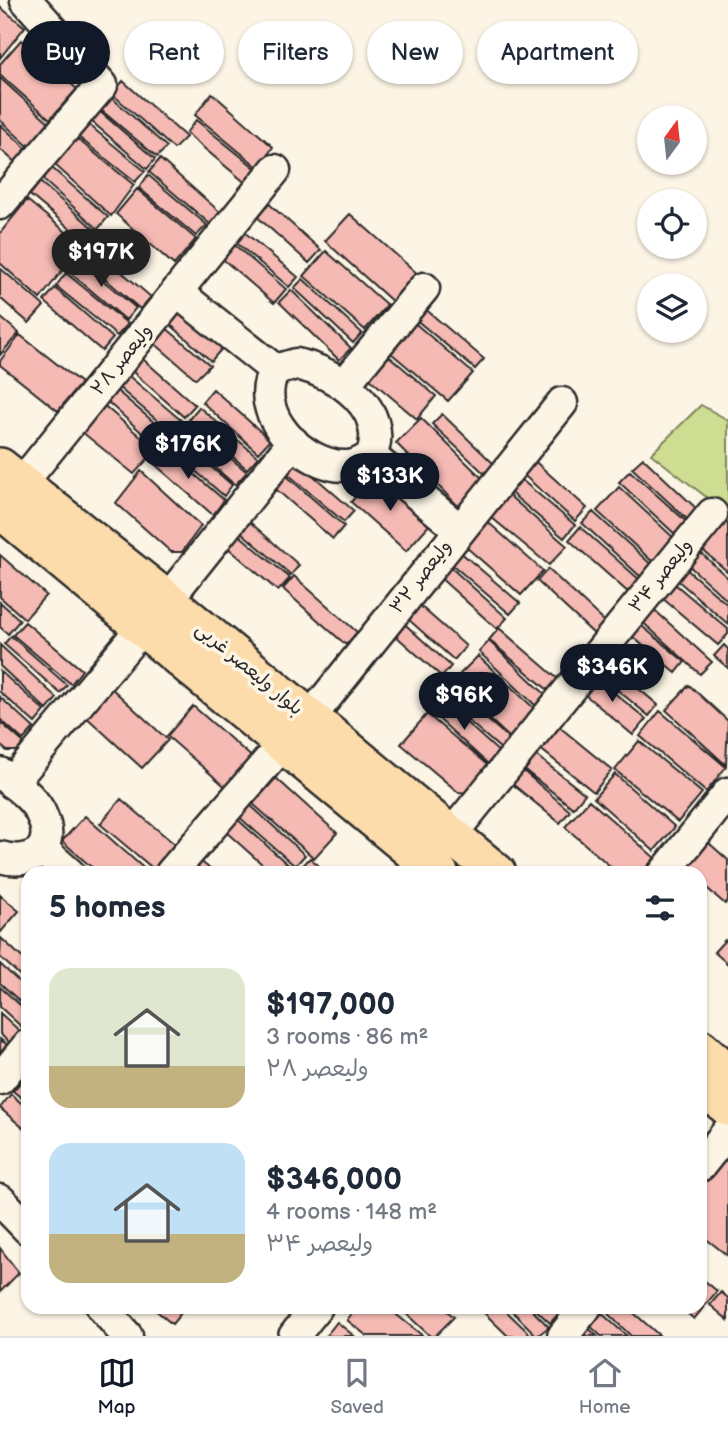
<!DOCTYPE html>
<meta charset="utf-8">
<style>
:root{--surface:#fff;--page:#f6f6f7;--text:#1f2937;--muted:#747a83;--line:#e0e1e3;--accent:#111827}
body{margin:0;font-family:"Balsamiq Sans","Playpen Sans Arabic",sans-serif;background:var(--page);color:var(--text);height:100vh;display:flex;flex-direction:column;font-size:26px;white-space:nowrap}
*{box-sizing:border-box;margin:0}
p{font-size:23px;color:var(--muted)}
.icon{flex:none;width:38px;height:38px;fill:none;stroke:currentColor;stroke-width:2;stroke-linecap:round;stroke-linejoin:round}
.map{position:relative;flex:1;overflow:hidden}
.panel{position:absolute;left:21px;top:866px;width:686px;height:448px;display:flex;flex-direction:column;background:var(--surface);border-radius:21px;box-shadow:0 2px 5px #0004}
.panel>*{flex:none}
.top-card{position:absolute;left:21px;top:21px;width:686px;height:63px;display:flex;gap:14px}
.needle{width:46px;rotate:15deg}
.tools{position:absolute;left:637px;top:105px;display:grid;gap:14px}
.tools a{display:grid;place-items:center;width:70px;height:70px;border-radius:50%;background:var(--surface);box-shadow:0 2px 5px #0004;font-size:35px}
.price{position:absolute;translate:-50% -60px;padding:0 16px;border-radius:24px;background:var(--accent);color:#fff;font-size:23px;line-height:46px;filter:drop-shadow(0 2px 4px #0008)}
.price::after{content:'';position:absolute;left:50%;top:42px;width:21px;height:16px;margin-left:-10px;background:inherit;clip-path:polygon(0 0,100% 0,50% 100%)}
.price.on{background:#222;color:#fff}
ul{padding:0;list-style:none}
li{display:flex;align-items:center;gap:21px;height:175px;padding:0 28px}
li span{display:grid;place-items:center;flex:none;width:196px;height:140px;border-radius:21px;color:#555}
li>.icon{margin-inline-start:auto}
span .icon{width:84px;height:84px;fill:#fffc;stroke-width:1}
li b{font-size:30px}
h2{display:flex;justify-content:space-between;align-items:center;height:84px;padding:0 28px;font-size:30px}
.tag{padding:0 24px;border-radius:32px;background:var(--surface);box-shadow:0 2px 5px #0004;font-size:24px;line-height:63px}
.tag.on{background:var(--accent);color:#fff}
.tab-bar{display:flex;justify-content:space-around;align-items:center;height:98px;border-top:2px solid var(--line);background:var(--surface);font-size:19px;color:var(--muted)}
.tab-bar a{display:grid;justify-items:center;gap:4px}
.tab-bar .on{color:var(--accent)}
.map>svg:first-child{display:block}
.green{fill:#cedd91;stroke:#7c845e;stroke-width:2}
.building{fill:#f6bab4;stroke:#2b2b2b;stroke-width:2}
.lines{fill:none;stroke-linecap:round;stroke-linejoin:round}
.minor-casing{stroke:#2b2b2b;stroke-width:35}
.major-casing{stroke:#2b2b2b;stroke-width:42}
.minor{stroke:#fcf5e5;stroke-width:30}
.major{stroke:#fddcac;stroke-width:37}
.labels{text-anchor:middle;dominant-baseline:central;stroke-width:7;stroke-linejoin:round;paint-order:stroke}
.street-label{font-size:19px;fill:#2b2b2b;stroke:#fcf5e5}
</style>
<div class="map">
<svg width="728" height="1336" viewBox="0 0 728 1336">
<rect width="100%" height="100%" fill="#fcf5e5"/>
<filter id="ink" filterUnits="userSpaceOnUse"><feTurbulence type="fractalNoise" baseFrequency=".0143" numOctaves="2"/><feDisplacementMap in="SourceGraphic" scale="14" xChannelSelector="R" yChannelSelector="G"/><feConvolveMatrix kernelMatrix="1 2 1 2 8 2 1 2 1" color-interpolation-filters="sRGB"/></filter>
<g filter="url(#ink)">
<!-- green -->
<path class="green" d="M701 405 728 420V514L651 454Z"/>
<!-- building -->
<path class="building" d="M0 7 25 27 0 58Z
M21 40 77 89 50 119 0 75V64Z
M0 78 52 125 29 147 0 120Z
M123 81 186 137 174 149 112 94Z
M212 93 273 147 259 168 195 115Z
M111 97 167 147 157 157 101 110Z
M98 110 155 159 147 169 90 120Z
M196 120 259 171 248 185 186 133Z
M0 124 28 150 16 163 0 149Z
M88 124 145 171 135 182 77 136Z
M76 138 134 185 111 216 54 164Z
M160 159 220 212 210 224 149 172Z
M52 168 108 217 98 229 42 179Z
M148 175 207 225 196 236 139 188Z
M40 182 94 229 84 240 30 195Z
M137 189 196 239 174 265 116 214Z
M27 200 82 245 40 299 0 263V233Z
M267 202 321 250 309 263 255 215Z
M350 214 419 275 394 303 325 241Z
M243 231 298 277 289 287 234 241Z
M230 241 286 289 274 303 218 255Z
M89 244 151 297 140 309 79 256Z
M326 251 387 305 365 330 304 276Z
M76 258 136 308 126 320 67 270Z
M0 268 44 306 29 323 0 298Z
M66 273 128 324 117 336 56 286Z
M303 279 362 333 353 343 294 288Z
M55 288 113 338 102 351 44 301Z
M291 290 351 348 339 360 279 302Z
M175 303 225 345 211 361 162 317Z
M423 307 484 359 475 369 414 318Z
M0 317 19 333 0 355Z
M410 319 473 373 448 401 385 348Z
M159 322 210 365 196 379 146 336Z
M20 335 81 383 58 411 0 365V361Z
M383 351 436 396 417 419 364 374Z
M135 352 195 405 184 417 124 364Z
M123 371 182 421 172 433 112 382Z
M110 385 169 435 159 448 101 396Z
M213 389 270 440 258 453 202 402Z
M100 402 156 450 134 474 77 428Z
M199 407 258 457 247 469 189 419Z
M442 414 496 466 487 476 432 424Z
M421 418 486 482 460 508 396 443Z
M187 421 247 472 235 485 176 433Z
M175 436 232 485 224 496 167 446Z
M164 448 224 500 213 515 151 461Z
M529 456 587 508 575 521 517 469Z
M292 457 354 511 344 522 282 469Z
M643 458 699 511 689 521 632 468Z
M141 471 201 526 182 552H171L116 503Z
M281 471 344 526 333 539 270 484Z
M630 471 689 524 677 536 619 482Z
M374 475 430 524 406 551 351 502Z
M517 476 575 525 564 538 506 489Z
M619 487 676 540 654 563 597 511Z
M505 492 567 546 549 565 486 513Z
M593 512 653 566 642 578 582 523Z
M480 515 543 571 521 595 458 540Z
M244 517 299 565 291 575 235 527Z
M722 519 728 524V572L699 547Z
M580 527 641 581 630 594 569 540Z
M231 528 290 578 278 591 220 541Z
M459 551 520 603 510 614 449 562Z
M699 551 728 578V601L687 564Z
M0 555 46 595 25 619 0 597Z
M448 565 507 618 497 629 438 576Z
M685 568 728 605V624L676 579Z
M548 569 605 622 594 634 537 581Z
M294 576 357 632 346 645 283 589Z
M675 584 728 629V634L718 645 662 598Z
M411 598 466 646 454 660 399 611Z
M0 602 20 620 8 634 0 627Z
M649 605 712 662 700 674 638 618Z
M397 617 451 666 442 677 387 628Z
M25 622 82 670 71 684 13 635Z
M637 622 685 662 676 673 628 633Z
M499 628 558 679 548 690 489 640Z
M11 636 67 685 60 693 4 644Z
M489 641 547 696 537 707 479 652Z
M0 645 57 698 47 710 0 666Z
M724 645 728 649V668L714 656Z
M478 656 537 711 511 739 451 683Z
M602 658 658 705 649 716 592 669Z
M0 671 45 711 35 723 0 692Z
M590 673 646 719 633 735 577 688Z
M689 685 728 721 726 765 666 710Z
M109 686 168 740 142 768 83 714Z
M451 689 510 739 501 749 442 698Z
M0 697 34 728 23 740 0 719Z
M439 698 500 753 489 765 429 710Z
M193 706 254 759 228 789 167 736Z
M660 711 726 767 706 792 640 736Z
M427 714 492 769 472 793 458 792 401 744Z
M0 722 24 743 17 751H7L0 745Z
M557 725 612 770 594 792 538 747Z
M639 741 702 793 678 822 615 770Z
M533 753 585 794 573 808 522 768Z
M521 769 570 811 560 823 510 782Z
M615 774 675 827 654 851 594 798Z
M276 778 337 833 314 858 253 804Z
M121 799 177 846 156 871 100 824Z
M589 800 655 858 641 873H618L565 827Z
M249 804 305 855 295 866 238 816Z
M85 816 149 873H98L62 841Z
M236 818 294 870 290 873H272L225 831Z
M700 835 728 860V900L725 904 700 882V873H691L679 862Z
M310 858 327 873H296Z
M199 860 215 873H187Z
M0 895 19 911 0 933Z
M1 938 28 963V983L0 957Z
M725 940 728 943V964L714 952Z
M0 964 28 990V1009L0 983Z
M0 987 28 1012V1025L24 1029 0 1007Z
M0 1013 22 1033 12 1045 0 1034Z
M0 1039 10 1047 0 1058Z
M28 1073V1103L13 1091Z
M11 1094 28 1109V1132L0 1108Z
M728 1147V1256L700 1234V1183Z
M0 1248 19 1273 0 1292Z
M700 1277 717 1291 694 1319 680 1307H700Z
M721 1292 728 1298V1320L710 1305Z
M152 1307H186L172 1324Z
M357 1307H387L423 1336H367L347 1320Z
M399 1307H443L454 1317 435 1336H430Z
M478 1307H502L532 1336H508Z
M508 1307H529L549 1327 537 1336Z
M533 1307H559L562 1310 550 1323Z
M601 1307H627L660 1336H631Z
M598 1310 627 1336H601L587 1323Z
M337 1322 354 1336H326Z
M585 1325 597 1336H575Z"/>
<g class="lines">
<defs>
<path id="minor" d="M0 204 102 85 26 0
M177 292 275 370
M296 364C336 372 391 409 371 456 364 461 356 466 347 466 304 468 249 412 275 370Z
M344 385 424 288
M371 456 459 529
M21 484 275 170
M167 600 293 442
M309 719 562 403
M0 773C14 784 35 798 42 816 57 850 31 866 0 857
M12 783 142 628
M451 835 712 514
M43 850 69 873
M171 873 283 744
M664 873 728 793
M0 1079 28 1045
M700 1166 728 1131
M0 1200 28 1229
M102 1307 127 1336
M294 1336 317 1307
M563 1336 586 1307"/>
<path id="major" d="M0 467 167 600 497 873
M0 509 439 873
M700 1048 728 1073
M700 1084 728 1107"/>
</defs>
<!-- minor casing -->
<use href="#minor" class="minor-casing"/>
<!-- major casing -->
<use href="#major" class="major-casing"/>
<!-- minor -->
<use href="#minor" class="minor"/>
<!-- major -->
<use href="#major" class="major"/>
</g>
</g>
<g class="labels">
<!-- street labels -->
<g class="street-label">
<text transform="translate(122 360) rotate(-51)">ولیعصر ۲۸</text>
<text transform="translate(661 576) rotate(-51)">ولیعصر ۳۴</text>
<text transform="translate(421 577) rotate(-52)">ولیعصر ۳۲</text>
<text transform="translate(249 669) rotate(40)">بلوار ولیعصر غربی</text>
</g>
</g>
</svg>
<div class="tools">
<a><svg class="needle" viewBox="-14 -14 28 28"><path d="M0-13l5 13h-10z" fill="#e53935"/><path d="M0 13l5-13h-10z" fill="#747a83"/></svg></a>
<a><svg class="icon" aria-label="locate" viewBox="0 0 24 24"><circle cx="12" cy="12" r="6"/><path d="M12 2v4M12 18v4M2 12h4M18 12h4"/></svg></a>
<a><svg class="icon" aria-label="layers" viewBox="0 0 24 24"><path d="M12 4l9 5-9 5-9-5zM3 14l9 5 9-5"/></svg></a>
</div>
<b class="price on" style="left:101px;top:289px">$197K</b>
<b class="price" style="left:188px;top:481px">$176K</b>
<b class="price" style="left:390px;top:513px">$133K</b>
<b class="price" style="left:612px;top:704px">$346K</b>
<b class="price" style="left:464px;top:732px">$96K</b>
<div class="top-card">
<a class="tag on">Buy</a>
<a class="tag">Rent</a>
<a class="tag">Filters</a>
<a class="tag">New</a>
<a class="tag">Apartment</a>
</div>
<section class="panel">
<h2>5 homes<svg class="icon" aria-label="filters" viewBox="0 0 24 24"><path d="M4 7h16M4 17h16"/><circle cx="9" cy="7" r="2"/><circle cx="15" cy="17" r="2"/></svg></h2>
<ul>
<li><span style="background:linear-gradient(#dfe7d0 70%,#c2b280 0)"><svg class="icon" aria-label="home" viewBox="0 0 24 24"><path d="M3 11l9-7 9 7M6 9v11h12V9"/></svg></span><div><b>$197,000</b><p>3 rooms · 86 m²</p><p>ولیعصر ۲۸</p></div></li>
<li><span style="background:linear-gradient(#bfe0f5 65%,#c2b280 0)"><svg class="icon" aria-label="home" viewBox="0 0 24 24"><path d="M3 11l9-7 9 7M6 9v11h12V9"/></svg></span><div><b>$346,000</b><p>4 rooms · 148 m²</p><p>ولیعصر ۳۴</p></div></li>
</ul>
</section>
</div>
<nav class="tab-bar">
<a class="on"><svg class="icon" aria-label="map" viewBox="0 0 24 24"><path d="M3 6l6-2 6 2 6-2v14l-6 2-6-2-6 2zM9 4v14M15 6v14"/></svg>Map</a>
<a><svg class="icon" aria-label="saved" viewBox="0 0 24 24"><path d="M7 4h10v16l-5-4-5 4z"/></svg>Saved</a>
<a><svg class="icon" aria-label="home" viewBox="0 0 24 24"><path d="M3 11l9-7 9 7M6 9v11h12V9"/></svg>Home</a>
</nav>
